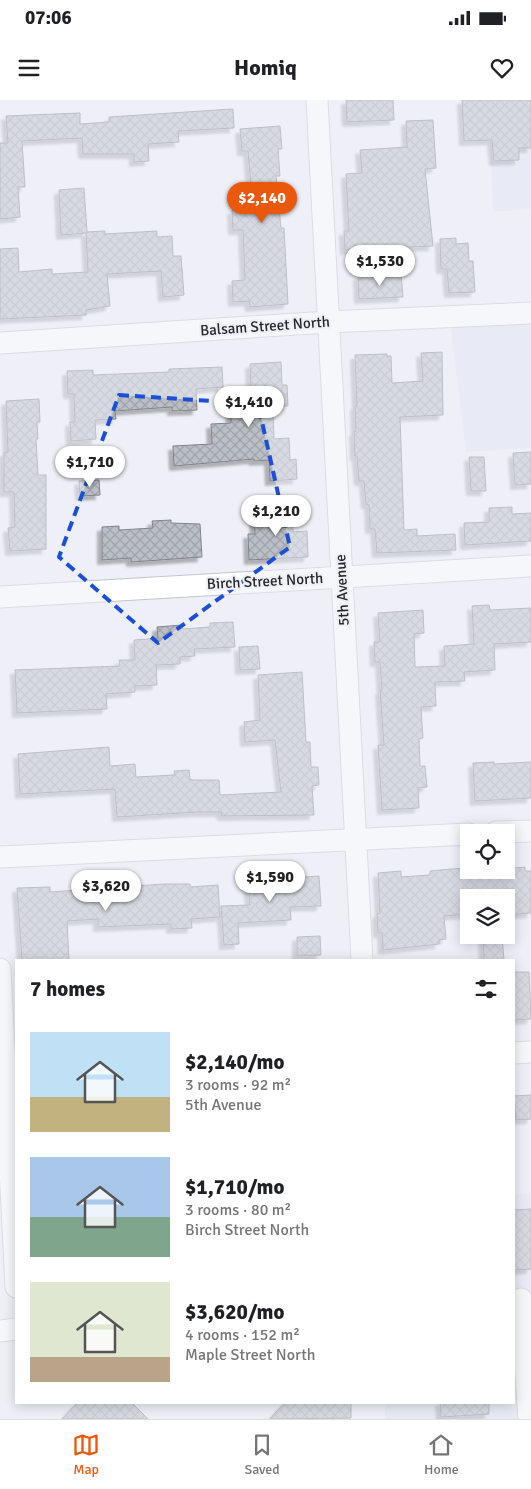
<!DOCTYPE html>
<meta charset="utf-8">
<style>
:root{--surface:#fff;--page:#f2f2f2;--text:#202124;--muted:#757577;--line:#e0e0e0;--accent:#ea580c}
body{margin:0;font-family:Signika,sans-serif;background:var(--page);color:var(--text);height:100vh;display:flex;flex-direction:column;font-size:19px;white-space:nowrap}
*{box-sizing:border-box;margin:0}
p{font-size:16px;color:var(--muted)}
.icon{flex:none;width:28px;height:28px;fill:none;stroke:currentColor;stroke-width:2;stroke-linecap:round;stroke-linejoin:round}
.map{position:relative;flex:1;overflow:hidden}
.side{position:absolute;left:15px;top:859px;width:500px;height:445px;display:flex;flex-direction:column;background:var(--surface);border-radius:0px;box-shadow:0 2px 12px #0003}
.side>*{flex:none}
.tools{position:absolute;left:460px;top:724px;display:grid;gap:10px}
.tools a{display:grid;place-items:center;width:55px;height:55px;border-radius:0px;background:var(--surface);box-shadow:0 2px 12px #0003;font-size:25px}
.price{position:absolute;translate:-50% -42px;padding:0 11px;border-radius:18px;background:#fff;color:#222;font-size:16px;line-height:32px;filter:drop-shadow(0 1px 2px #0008)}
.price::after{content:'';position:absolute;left:50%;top:30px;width:15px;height:11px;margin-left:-8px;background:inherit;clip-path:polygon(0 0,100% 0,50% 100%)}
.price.current{background:var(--accent);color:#fff}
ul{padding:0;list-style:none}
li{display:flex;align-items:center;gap:15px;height:125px;padding:0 15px}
li span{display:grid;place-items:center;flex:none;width:140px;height:100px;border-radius:0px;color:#555}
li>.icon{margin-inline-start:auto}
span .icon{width:60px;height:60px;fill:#fffc;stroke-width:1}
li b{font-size:21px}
h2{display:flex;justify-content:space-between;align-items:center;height:60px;padding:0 15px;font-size:21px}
.status{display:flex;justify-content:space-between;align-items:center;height:35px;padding:0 25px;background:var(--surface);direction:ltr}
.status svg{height:14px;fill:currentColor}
header{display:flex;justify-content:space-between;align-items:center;height:65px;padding:0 15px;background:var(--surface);font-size:22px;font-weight:700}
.tab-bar{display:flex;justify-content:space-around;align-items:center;height:70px;border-top:1px solid var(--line);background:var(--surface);font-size:14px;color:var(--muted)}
.tab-bar a{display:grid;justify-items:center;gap:2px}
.tab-bar .current{color:var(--accent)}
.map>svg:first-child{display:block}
.built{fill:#e1e4f2}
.building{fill:url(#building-cross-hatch);stroke:#7f8489;filter:url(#shadow)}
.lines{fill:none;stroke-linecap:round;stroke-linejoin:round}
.minor-casing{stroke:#c4c5cc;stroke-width:23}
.minor{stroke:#fff;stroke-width:21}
.marked{fill:none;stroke:#1d4ed8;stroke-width:4;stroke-dasharray:10 6;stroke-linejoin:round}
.labels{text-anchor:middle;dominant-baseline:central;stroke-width:4.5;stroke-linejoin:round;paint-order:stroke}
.street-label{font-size:15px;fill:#262629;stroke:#eff0f7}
</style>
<div class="status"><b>07:06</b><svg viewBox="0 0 49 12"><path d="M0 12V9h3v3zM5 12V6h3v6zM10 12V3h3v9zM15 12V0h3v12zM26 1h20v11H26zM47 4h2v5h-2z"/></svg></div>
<header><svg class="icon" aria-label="menu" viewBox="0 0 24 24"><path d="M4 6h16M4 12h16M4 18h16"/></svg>Homiq<svg class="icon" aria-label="heart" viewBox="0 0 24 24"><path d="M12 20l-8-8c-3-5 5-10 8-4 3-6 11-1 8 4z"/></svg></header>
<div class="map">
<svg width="531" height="1319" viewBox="0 0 531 1319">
<defs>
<pattern id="building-cross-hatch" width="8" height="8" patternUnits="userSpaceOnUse" patternTransform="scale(1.25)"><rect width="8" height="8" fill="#babfc5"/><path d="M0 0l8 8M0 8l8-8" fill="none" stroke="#a0a4a9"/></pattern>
<filter id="shadow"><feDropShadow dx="-4.5" dy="4.5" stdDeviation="1" flood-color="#0004"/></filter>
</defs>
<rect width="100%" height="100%" fill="#eff0f7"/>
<!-- built -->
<path class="built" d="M488 0H531V109L493 112Z
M531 204V348L466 352 448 208Z
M531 1093V1319H385V1303L514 1302V1095Z"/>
<!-- building -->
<path class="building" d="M346 0H393L394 20 347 22Z
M462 0H531V48H519V60L494 61 492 40 464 41Z
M233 9 234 28 178 31 179 42 148 44 149 61 134 62V54H83L82 38 22 41 25 87H18L20 117 0 119V43H8L6 16 80 13V24L109 22V17Z
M433 20 436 68 425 69 433 146 345 150 344 131H349L346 74 362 73 360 50 407 47 406 21Z
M280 26 282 49H278L280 76H276L281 128H284L288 204 250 207 249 201 233 202 232 181 245 180 243 130H233L232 110 253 109 248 51H242L240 29Z
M84 88 87 132 105 131V134L157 131V137L172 136 173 156H181L184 195 163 197 161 171 107 174 110 206 86 210V215L0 219V149L18 148 19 172 52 169V174L88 172 86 133 61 135 59 90Z
M456 138V144L468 143 469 161H473L475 192 449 193 447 169H441L440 139Z
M401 174 403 197 359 199 358 176Z
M442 252 443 315 400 317 404 430 417 429V436L455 434 456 450 377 453 375 429H370L369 405 366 404 364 381H359L357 356H355L354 332 356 331 355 306H357L355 255 387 254V256H391L392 283 423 281 421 253Z
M281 262 282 285H287L288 306H273L274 339 289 338 290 360 296 359 297 379 270 381 269 360 254 361V359L174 366 173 346 212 344 211 324 231 323 230 288 251 287 250 264Z
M222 267 223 287 196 289 197 310 172 311V307L115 311 116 319 95 320 96 339 71 341 70 322H75L74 294H68L67 271 93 270V275L169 272V269Z
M39 299 40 322H37L38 339H36L38 375H46V449L10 451 8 428 15 427 14 392H4V352H8L6 301Z
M531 352V384L515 385 513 353Z
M469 357H484L486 391H471Z
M99 380 100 395 80 396 79 381Z
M512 407V414L531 413V441L465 445 464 423 489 422V408Z
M292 409 293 432 307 431 308 457 249 460 248 434H255L254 412Z
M171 420V423L200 424 202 457 131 462V458L102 460V427L119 426V430L153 428 152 421Z
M489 505 490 510 531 508V542L494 544 495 570 464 572 465 581 435 582 436 606 421 607 423 638 419 639 420 666H425L427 687 418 688 419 708 382 710 378 645H384L380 590H382L380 562H375L374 542H380L378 513 423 510 424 533 414 534 415 567 445 566 444 546 474 544 472 506Z
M233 522 235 547 194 549 195 556 180 557V564L156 565 157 585 135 586V592L106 594 107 609 17 613 15 570 120 566 119 560H135L134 540 158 538 157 527 182 525V529L210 527V523Z
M258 546 260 569 240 570 239 547Z
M302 572 306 642H310L311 667H318L319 685 312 686 314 715 222 716 221 712H197L117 717 115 689 20 694 18 654 109 647 110 666 135 664 136 677 175 675 174 671 189 670 190 679 193 680H219L220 695 281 692 275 640 245 642 244 622 260 620 258 575Z
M494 662V664L531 662V698L475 701 473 663Z
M525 767V771H531V813L506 815V798H469V814L444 816 446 839 439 840V844L383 850 382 833H378L377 814 380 813 378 773 401 771V777L430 775V771L451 769 469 768 475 770V772Z
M319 776 321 806 290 807 291 820 238 823 239 844 224 845 221 806 250 805 248 781Z
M164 784H190V787L218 785 220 817 191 819 192 828 171 829V824L98 827V819L67 821 69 860H22L17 788 50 787V792Z
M483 835H502L504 860H484Z
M320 836 321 855 297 856V837Z
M514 872H529L531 919 514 920Z
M531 995V1019L516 1020 514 996Z
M531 1109V1169L514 1170V1110Z
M78 1302H131L148 1319H62Z
M285 1302H351V1318L270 1319Z
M440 1302H489V1314L441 1317Z"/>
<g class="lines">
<defs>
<path id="minor" d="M317 0 362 860
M0 243 328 222 531 213
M0 497 531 466
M496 732 531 731
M0 757 469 734
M0 869 16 1187
M514 953 531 952
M521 1199 529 1319
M0 1231 16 1229"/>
</defs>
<!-- minor casing -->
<use href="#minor" class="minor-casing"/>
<!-- minor -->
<use href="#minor" class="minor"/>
</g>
<!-- marked area -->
<path d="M0 0H531V1319H0ZM119 295 258 304 290 447 158 543 59 457Z" fill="#eff0f7" fill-opacity=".55" fill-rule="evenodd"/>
<path class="marked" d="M119 295 258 304 290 447 158 543 59 457Z"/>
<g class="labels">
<!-- street labels -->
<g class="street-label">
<text transform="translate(265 226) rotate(-4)">Balsam Street North</text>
<text transform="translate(265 481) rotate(-3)">Birch Street North</text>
<text transform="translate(342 490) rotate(-93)">5th Avenue</text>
</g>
</g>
</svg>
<div class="tools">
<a><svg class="icon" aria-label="locate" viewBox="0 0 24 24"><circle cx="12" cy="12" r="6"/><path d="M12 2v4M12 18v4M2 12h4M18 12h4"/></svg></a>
<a><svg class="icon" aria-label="layers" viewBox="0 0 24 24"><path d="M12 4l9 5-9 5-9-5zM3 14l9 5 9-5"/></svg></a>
</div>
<b class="price current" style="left:262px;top:124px">$2,140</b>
<b class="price" style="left:380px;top:187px">$1,530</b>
<b class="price" style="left:249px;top:328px">$1,410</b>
<b class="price" style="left:90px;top:388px">$1,710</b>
<b class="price" style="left:276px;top:437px">$1,210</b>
<b class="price" style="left:270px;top:803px">$1,590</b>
<b class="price" style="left:106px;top:812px">$3,620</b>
<section class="side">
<h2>7 homes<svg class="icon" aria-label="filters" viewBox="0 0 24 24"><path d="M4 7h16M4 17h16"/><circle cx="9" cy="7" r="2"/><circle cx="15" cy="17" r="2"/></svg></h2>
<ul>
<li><span style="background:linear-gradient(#bfe0f5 65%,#c2b280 0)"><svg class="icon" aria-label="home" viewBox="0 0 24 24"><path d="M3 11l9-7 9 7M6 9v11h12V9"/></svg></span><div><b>$2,140/mo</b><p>3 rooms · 92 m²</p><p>5th Avenue</p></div></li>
<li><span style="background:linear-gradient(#a9c7e8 60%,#7fa58c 0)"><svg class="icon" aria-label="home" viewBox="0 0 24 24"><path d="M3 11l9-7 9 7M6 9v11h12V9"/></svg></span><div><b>$1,710/mo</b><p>3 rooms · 80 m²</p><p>Birch Street North</p></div></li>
<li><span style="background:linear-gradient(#dfe7d0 75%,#b9a48a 0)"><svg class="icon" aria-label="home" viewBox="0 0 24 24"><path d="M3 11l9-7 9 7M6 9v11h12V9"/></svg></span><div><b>$3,620/mo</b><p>4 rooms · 152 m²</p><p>Maple Street North</p></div></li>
</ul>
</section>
</div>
<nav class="tab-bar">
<a class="current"><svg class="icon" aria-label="map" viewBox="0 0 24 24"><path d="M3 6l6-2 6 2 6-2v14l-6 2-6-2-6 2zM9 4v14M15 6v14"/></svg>Map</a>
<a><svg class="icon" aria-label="saved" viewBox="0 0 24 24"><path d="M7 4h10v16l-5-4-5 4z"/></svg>Saved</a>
<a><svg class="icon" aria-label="home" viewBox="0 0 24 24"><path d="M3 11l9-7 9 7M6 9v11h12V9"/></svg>Home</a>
</nav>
